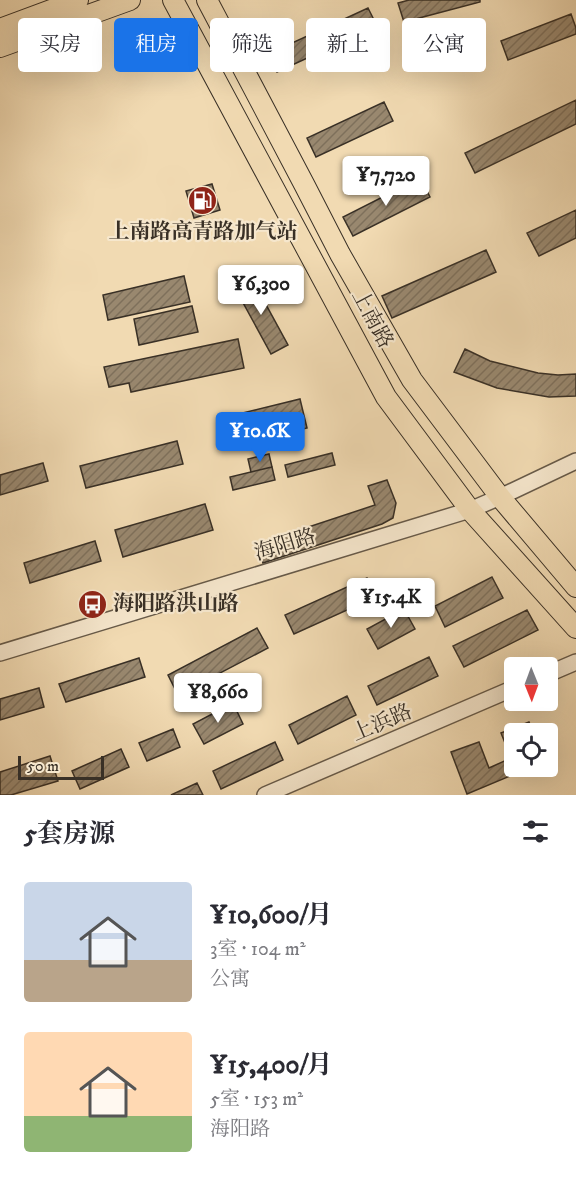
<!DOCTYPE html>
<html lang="zh">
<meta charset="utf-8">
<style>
:root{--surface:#fff;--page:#f7f7f7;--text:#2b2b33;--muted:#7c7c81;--accent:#1a73e8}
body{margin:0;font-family:"IM FELL DW Pica","Noto Serif SC",serif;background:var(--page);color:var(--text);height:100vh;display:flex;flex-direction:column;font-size:22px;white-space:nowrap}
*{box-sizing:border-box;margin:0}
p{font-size:20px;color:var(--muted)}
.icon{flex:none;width:33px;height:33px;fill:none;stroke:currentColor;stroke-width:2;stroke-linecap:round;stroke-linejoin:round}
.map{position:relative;height:795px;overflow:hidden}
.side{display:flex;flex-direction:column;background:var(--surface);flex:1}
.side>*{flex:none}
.hud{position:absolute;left:18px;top:18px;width:540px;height:54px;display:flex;gap:12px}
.needle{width:39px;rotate:179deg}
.buttons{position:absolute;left:504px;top:657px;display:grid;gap:12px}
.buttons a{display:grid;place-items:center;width:54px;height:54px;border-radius:6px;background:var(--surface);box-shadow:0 6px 24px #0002;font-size:30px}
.scale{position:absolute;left:18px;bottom:15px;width:86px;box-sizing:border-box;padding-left:6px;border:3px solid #393026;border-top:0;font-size:16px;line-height:21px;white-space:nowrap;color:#393026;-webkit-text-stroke:4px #f6e7cd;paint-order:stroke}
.price{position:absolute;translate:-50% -51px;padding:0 14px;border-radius:6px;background:#fff;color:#222;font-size:20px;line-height:39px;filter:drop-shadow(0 2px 3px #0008)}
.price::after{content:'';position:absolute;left:50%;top:36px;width:18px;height:14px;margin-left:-9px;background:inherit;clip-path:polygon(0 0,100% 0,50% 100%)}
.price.current{background:var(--accent);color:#fff}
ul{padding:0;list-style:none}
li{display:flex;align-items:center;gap:18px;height:150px;padding:0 24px}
li span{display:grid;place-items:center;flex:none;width:168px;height:120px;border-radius:6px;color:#555}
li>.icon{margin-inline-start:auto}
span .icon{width:72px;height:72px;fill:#fffc;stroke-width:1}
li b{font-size:26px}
h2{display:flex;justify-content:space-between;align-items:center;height:72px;padding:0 24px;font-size:26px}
.pill{padding:0 21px;border-radius:6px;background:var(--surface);box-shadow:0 6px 24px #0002;font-size:21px;line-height:54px}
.pill.current{background:var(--accent);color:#fff}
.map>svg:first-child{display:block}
.building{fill:url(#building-hatch);stroke:#393026;stroke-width:1.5}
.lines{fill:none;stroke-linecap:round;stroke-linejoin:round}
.minor-casing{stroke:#675a49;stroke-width:18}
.major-casing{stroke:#393026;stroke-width:22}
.minor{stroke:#f6e7cd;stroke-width:15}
.major{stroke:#f1dab2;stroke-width:20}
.labels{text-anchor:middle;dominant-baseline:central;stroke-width:4.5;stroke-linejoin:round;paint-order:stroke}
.poi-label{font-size:21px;font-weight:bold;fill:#393026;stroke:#f6e7cd}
.street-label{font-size:21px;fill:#393026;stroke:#f6e7cd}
</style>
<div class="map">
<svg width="576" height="795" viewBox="0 0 576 795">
<defs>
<pattern id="building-hatch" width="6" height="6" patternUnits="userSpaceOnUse" patternTransform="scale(1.5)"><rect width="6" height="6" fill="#99886f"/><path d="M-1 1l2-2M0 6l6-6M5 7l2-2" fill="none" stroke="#7e705b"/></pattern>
</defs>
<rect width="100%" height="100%" fill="#f1dab2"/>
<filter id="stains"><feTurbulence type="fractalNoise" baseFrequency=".00333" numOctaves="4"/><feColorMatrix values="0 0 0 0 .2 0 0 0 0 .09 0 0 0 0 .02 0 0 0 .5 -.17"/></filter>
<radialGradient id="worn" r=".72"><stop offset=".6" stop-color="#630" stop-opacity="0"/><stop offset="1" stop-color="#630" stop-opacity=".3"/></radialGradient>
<!-- building -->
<path class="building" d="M409 0H480V2L404 22 398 3Z
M368 8 377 26 277 72 268 54Z
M571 14 576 28V34L508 60 501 41Z
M576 100V124L475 173 465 153Z
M384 102 393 121 316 157 307 138Z
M420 178 430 197 353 236 343 217Z
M212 184 220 210 194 218 186 191Z
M576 210V238L539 256 527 233Z
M486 250 496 272 392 318 382 296Z
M184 276 190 302 108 320 103 295Z
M252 279 288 345 271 354 235 288Z
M192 306 198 332 139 345 134 319Z
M238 339 244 368 131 392 129 383 109 387 104 367Z
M465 349 490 361 538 373 558 375 576 374V396L549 397 497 388 454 372Z
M300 399 307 428 237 445 230 416Z
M177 441 183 464 86 488 80 466Z
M332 453 335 465 288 477 285 465Z
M269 454 272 467 251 472 248 459Z
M43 463 48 481 0 495V475Z
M272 467 275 480 233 490 230 477Z
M387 480 396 503 393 518 382 524 263 563 257 544 375 505 368 486Z
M205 504 213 530 123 557 115 530Z
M95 541 101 561 30 583 24 563Z
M492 577 503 598 445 627 435 606Z
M367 578 376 597 294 634 285 615Z
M404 609 415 629 378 649 367 629Z
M527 610 538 630 464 667 453 646Z
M257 628 268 648 178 695 168 675Z
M429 657 438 676 377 705 368 686Z
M139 658 145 677 66 702 59 684Z
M39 688 44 707 0 720V699Z
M347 696 356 715 298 744 289 725Z
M233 703 243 724 204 744 193 724Z
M529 722 534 734H514V766H534L467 794 451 752 479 742 489 768 511 758 501 733Z
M173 729 180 747 147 761 139 743Z
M275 742 283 760 221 789 213 771Z
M121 749 129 767 80 789 72 771Z
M50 756 58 781 11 795H0V772Z
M197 783 203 795H171Z"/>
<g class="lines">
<defs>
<path id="minor" d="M0 653 470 510 500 497 576 461
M548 674 576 662
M265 795 514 688"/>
<path id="major" d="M173 0 386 397 470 510 576 628
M207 0 305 186 340 254 412 380 500 497 576 587
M0 29 78 0
M0 47 130 0"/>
</defs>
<!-- minor casing -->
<use href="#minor" class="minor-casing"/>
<!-- major casing -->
<use href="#major" class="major-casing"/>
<!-- minor -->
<use href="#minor" class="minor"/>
<!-- major -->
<use href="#major" class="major"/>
</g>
<!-- icons -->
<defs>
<symbol id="fuel-disc" viewBox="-11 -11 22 22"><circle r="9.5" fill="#8f2418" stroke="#f6e7cd"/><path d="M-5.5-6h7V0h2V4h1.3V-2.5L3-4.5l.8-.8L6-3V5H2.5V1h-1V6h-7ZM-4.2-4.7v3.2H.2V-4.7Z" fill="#fff"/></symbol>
<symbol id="bus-disc" viewBox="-11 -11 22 22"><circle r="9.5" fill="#8f2418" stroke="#f6e7cd"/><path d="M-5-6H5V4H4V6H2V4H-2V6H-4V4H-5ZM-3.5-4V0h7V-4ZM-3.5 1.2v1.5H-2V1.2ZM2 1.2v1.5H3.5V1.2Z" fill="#fff"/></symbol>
</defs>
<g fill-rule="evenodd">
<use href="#fuel-disc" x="186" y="184" width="33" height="33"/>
<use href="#bus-disc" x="76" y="588" width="33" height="33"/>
</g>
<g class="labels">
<!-- poi labels -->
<g class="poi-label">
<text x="203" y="232">上南路高青路加气站</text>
<text x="113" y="604" text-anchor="start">海阳路洪山路</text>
</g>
<!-- street labels -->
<g class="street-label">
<text transform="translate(372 319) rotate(62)">上南路</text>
<text transform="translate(285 545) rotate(-17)">海阳路</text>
<text transform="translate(382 723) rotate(-23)">上浜路</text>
</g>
</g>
<rect width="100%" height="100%" filter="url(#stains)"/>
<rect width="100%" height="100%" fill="url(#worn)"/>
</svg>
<div class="buttons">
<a><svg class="needle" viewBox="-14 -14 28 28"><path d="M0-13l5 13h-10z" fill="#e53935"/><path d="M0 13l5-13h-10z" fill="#7c7c81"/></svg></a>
<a><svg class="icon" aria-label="locate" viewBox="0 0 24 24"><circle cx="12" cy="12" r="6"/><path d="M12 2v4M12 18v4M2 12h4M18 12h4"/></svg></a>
</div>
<div class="scale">50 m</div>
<b class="price" style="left:386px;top:207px">¥7,720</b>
<b class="price" style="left:261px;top:316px">¥6,300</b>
<b class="price current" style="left:260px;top:463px">¥10.6K</b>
<b class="price" style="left:391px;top:629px">¥15.4K</b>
<b class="price" style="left:218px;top:724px">¥8,660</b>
<div class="hud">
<a class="pill">买房</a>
<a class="pill current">租房</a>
<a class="pill">筛选</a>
<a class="pill">新上</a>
<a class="pill">公寓</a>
</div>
</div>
<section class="side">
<h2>5套房源<svg class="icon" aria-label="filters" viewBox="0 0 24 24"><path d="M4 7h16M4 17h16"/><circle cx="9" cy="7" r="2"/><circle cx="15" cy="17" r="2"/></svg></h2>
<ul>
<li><span style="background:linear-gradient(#c9d6e8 65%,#b9a48a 0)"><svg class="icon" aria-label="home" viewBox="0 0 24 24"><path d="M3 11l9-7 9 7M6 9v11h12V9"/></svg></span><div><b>¥10,600/月</b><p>3室 · 104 m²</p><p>公寓</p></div></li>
<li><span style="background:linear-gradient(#ffd9b3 70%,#8fb573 0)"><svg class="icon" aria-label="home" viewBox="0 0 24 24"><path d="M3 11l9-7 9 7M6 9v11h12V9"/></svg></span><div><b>¥15,400/月</b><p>5室 · 153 m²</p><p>海阳路</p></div></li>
</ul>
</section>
